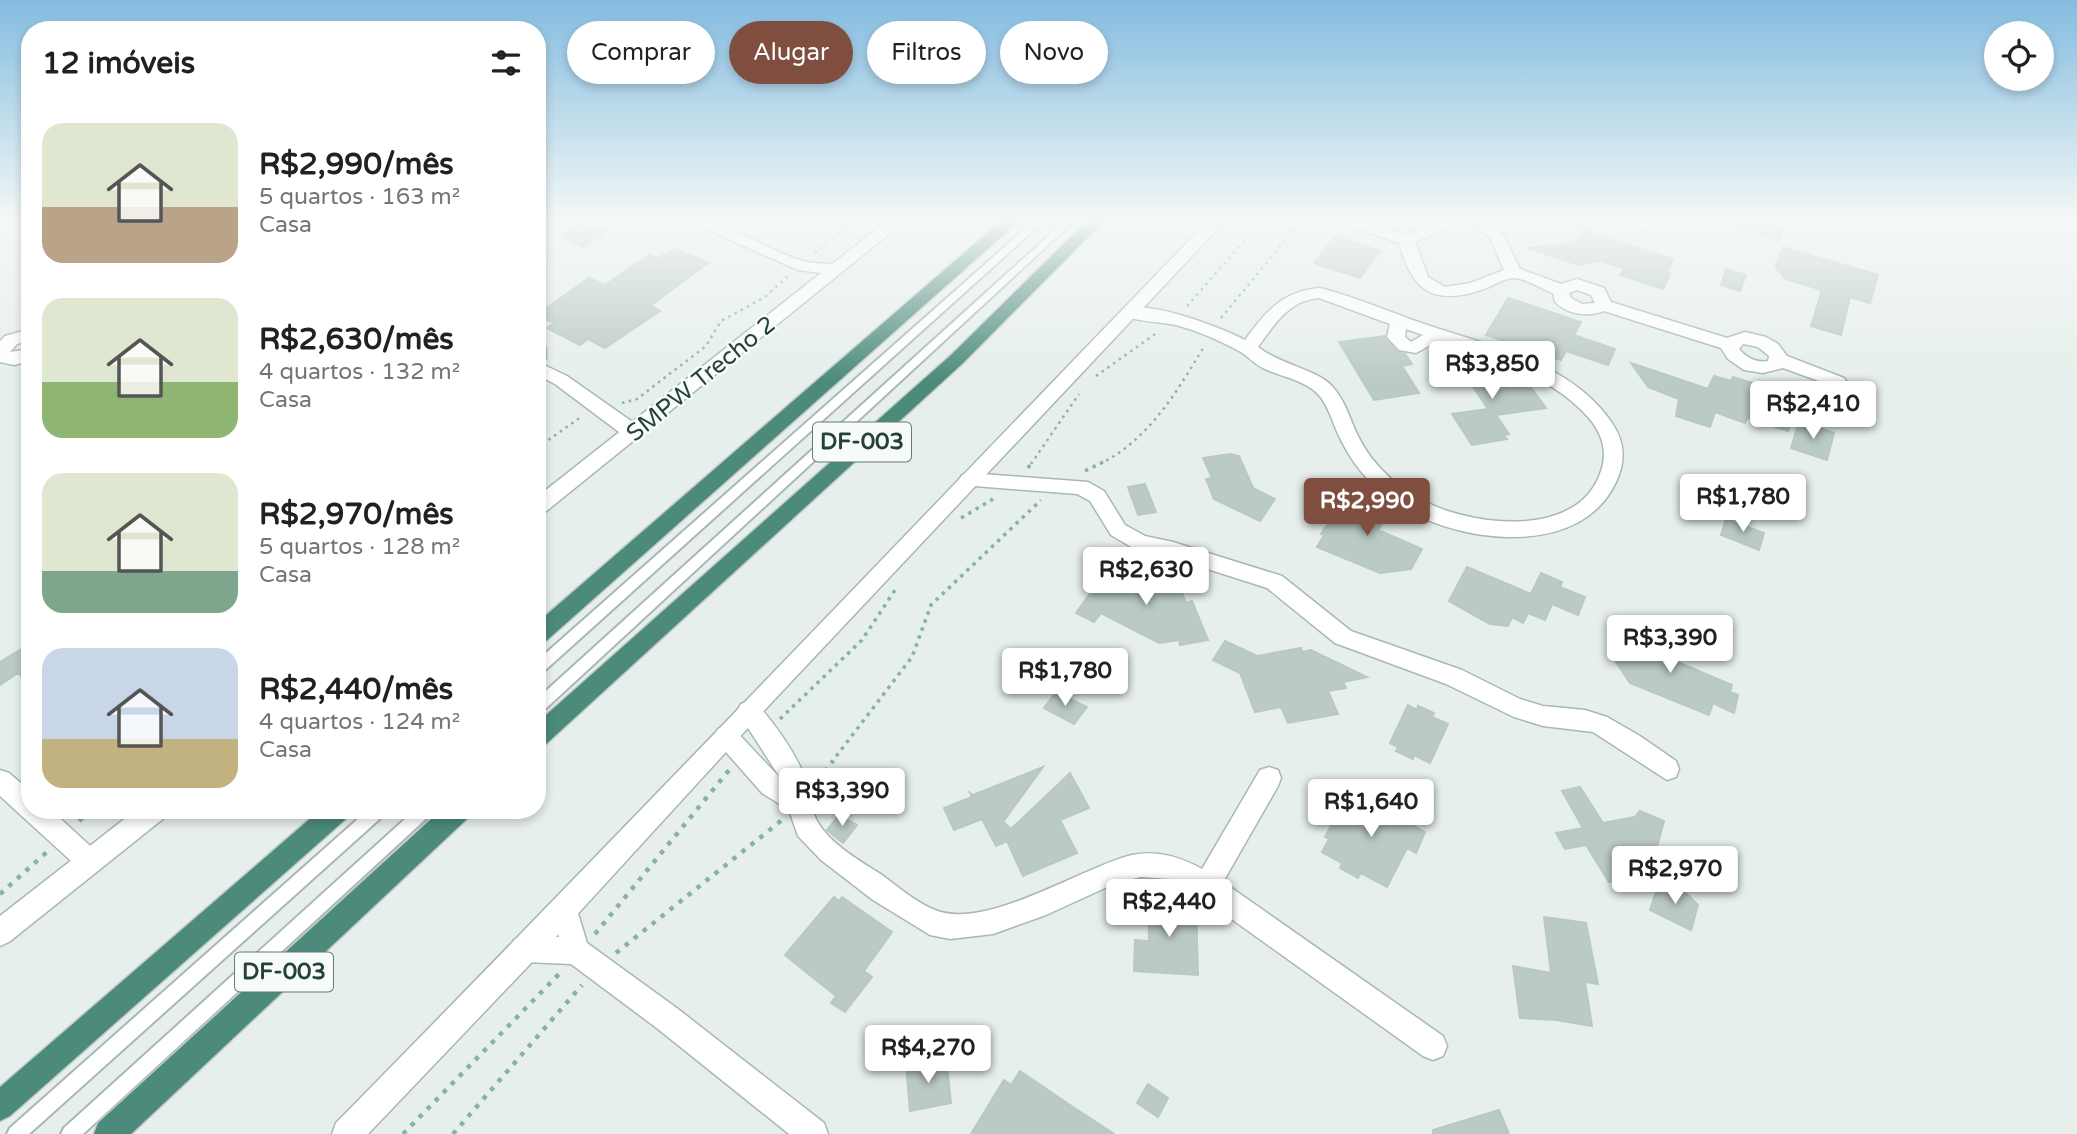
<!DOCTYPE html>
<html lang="pt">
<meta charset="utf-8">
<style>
:root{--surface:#fff;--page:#f2f2f2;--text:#202124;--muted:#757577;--accent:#7f4e3f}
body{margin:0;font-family:"Varela Round",sans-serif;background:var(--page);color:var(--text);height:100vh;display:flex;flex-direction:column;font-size:26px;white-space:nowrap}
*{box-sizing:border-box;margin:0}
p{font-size:23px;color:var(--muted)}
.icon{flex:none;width:38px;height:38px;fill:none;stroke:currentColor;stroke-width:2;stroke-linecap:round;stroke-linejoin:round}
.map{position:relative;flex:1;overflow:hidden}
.details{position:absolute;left:21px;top:21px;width:525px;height:798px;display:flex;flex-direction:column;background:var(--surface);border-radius:28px;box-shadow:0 4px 10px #0003}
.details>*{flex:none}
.banner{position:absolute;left:567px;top:21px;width:665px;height:63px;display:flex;gap:14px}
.buttons{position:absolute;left:1984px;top:21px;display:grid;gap:14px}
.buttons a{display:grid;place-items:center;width:70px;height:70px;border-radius:50%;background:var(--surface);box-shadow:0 4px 10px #0003;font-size:35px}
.price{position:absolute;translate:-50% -60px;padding:0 16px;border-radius:7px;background:#fff;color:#222;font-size:23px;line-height:46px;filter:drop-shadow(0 2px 4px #0008)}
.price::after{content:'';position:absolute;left:50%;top:42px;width:21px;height:16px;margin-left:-10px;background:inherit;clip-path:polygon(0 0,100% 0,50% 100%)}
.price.current{background:var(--accent);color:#fff}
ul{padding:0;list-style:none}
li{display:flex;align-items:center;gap:21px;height:175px;padding:0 21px}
li span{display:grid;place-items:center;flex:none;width:196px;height:140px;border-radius:21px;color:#555}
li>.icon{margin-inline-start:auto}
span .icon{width:84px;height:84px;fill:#fffc;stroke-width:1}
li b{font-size:30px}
h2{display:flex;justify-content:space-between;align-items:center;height:84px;padding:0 21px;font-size:30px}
.chip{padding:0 24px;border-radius:32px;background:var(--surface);box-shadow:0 4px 10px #0003;font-size:24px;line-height:63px}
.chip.current{background:var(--accent);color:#fff}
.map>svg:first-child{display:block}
.building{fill:#bbcac4;stroke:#b8c9c2;stroke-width:2}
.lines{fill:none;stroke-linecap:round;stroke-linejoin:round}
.service-casing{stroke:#a8b8b2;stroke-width:4}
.minor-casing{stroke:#a8b8b2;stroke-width:3}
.tertiary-casing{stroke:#a8b8b2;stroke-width:3}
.trunk-casing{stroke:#c2cac8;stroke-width:3}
.path-far2{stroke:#86b3a5;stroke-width:2.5;stroke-dasharray:2.5 4.5;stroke-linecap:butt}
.path-far1{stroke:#86b3a5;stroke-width:3.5;stroke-dasharray:3.5 5;stroke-linecap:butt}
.path{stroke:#86b3a5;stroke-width:4.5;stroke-dasharray:4.5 7;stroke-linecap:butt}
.service{fill:#fff;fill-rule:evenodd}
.minor{fill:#fff;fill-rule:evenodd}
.tertiary{fill:#fff;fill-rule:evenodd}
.trunk{fill:#4c8a7c;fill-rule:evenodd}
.labels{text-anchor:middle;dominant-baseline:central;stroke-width:5;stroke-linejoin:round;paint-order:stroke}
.shield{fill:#f7fbf9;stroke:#637a73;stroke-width:2}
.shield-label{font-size:23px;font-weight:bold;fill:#24423a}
.street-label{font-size:24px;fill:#24423a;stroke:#f7fbf9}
</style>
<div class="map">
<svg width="2077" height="1134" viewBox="0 0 2077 1134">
<rect width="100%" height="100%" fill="#e6efeb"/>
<!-- building -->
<path class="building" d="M1734 221H1775L1786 224 1780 240 1733 225Z
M580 224 605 232 583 247 560 236Z
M1582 230 1673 259 1667 272 1670 274 1663 289 1620 275 1624 268 1600 261 1579 265 1528 248 1574 243Z
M1335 236 1380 251 1360 278 1314 263Z
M1783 247 1878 275 1870 303 1850 297 1841 335 1811 326 1822 290 1786 279 1775 267Z
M676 249 708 263 650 306 660 311 605 348 588 339 580 345 547 328 554 323 537 315 589 278 605 285 649 255 657 258Z
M1726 269 1746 275 1740 291 1721 285Z
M1508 298 1581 322 1574 335 1615 349 1608 365 1566 351 1561 360 1486 335Z
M1385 336 1397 352 1405 354 1412 364 1402 366 1419 393 1374 400 1339 342Z
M1473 356 1496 364 1517 388 1528 386 1532 389 1546 408 1496 415 1509 434 1504 435 1507 439 1472 445 1452 414 1488 409 1455 360Z
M1631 363 1708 389 1714 376 1731 381 1733 377 1768 388 1764 398 1795 409 1788 431 1752 419 1747 418 1745 423 1715 412 1710 427 1676 416 1679 399 1648 387Z
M1799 421 1834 433 1827 460 1791 448Z
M1230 454 1239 456 1253 488 1275 499 1260 521 1214 499 1206 479 1212 478 1203 458Z
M1145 484 1156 512 1138 515 1128 487Z
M1346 496 1360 502 1363 498 1391 510 1378 530 1422 549 1411 569 1380 573 1317 547 1324 535 1321 534Z
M1726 519 1764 533 1759 550 1721 535Z
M1467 567 1531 594 1541 573 1562 582 1560 587 1585 597 1578 615 1552 604 1545 620 1528 613 1523 623 1512 617 1508 626 1490 624 1449 601Z
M1146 570 1148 574 1161 571 1165 582 1177 580 1186 603 1192 601 1208 640 1180 645 1179 640 1159 643 1101 613 1094 622 1076 613 1105 573 1113 576Z
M1649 631 1668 658 1732 685 1730 692 1738 695 1734 713 1713 703 1709 715 1630 683 1610 653 1623 651 1615 638Z
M1225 641 1257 656 1301 648 1302 652 1311 650 1367 677 1343 682 1346 688 1328 691 1338 714 1288 723 1281 707 1255 712 1240 673 1213 660Z
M30 644V684L18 673 0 685V662Z
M1056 692 1087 707 1074 724 1044 708Z
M1408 705 1417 710 1418 706 1434 713 1432 717 1448 724 1430 763 1414 755 1413 759 1396 751 1398 747 1390 743Z
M1043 767 1003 822 1011 829 1070 773 1089 808 1060 820 1077 853 1023 876 1007 841 996 846 982 819 954 830 944 808 972 797 970 793 973 795Z
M1580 787 1603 823 1635 817 1640 811 1664 821 1647 883 1627 888 1622 879 1609 882 1586 845 1565 849 1556 833 1583 828 1562 791Z
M1356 788 1396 813 1394 816 1425 832 1416 853 1407 848 1387 887 1361 873 1358 878 1340 868 1342 863 1322 852 1329 839 1325 837 1335 818 1339 820Z
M839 815 857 825 843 843 827 830Z
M1670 885 1687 894 1698 905 1691 930 1650 910 1658 886Z
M834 897 839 901 842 897 892 932 864 971 872 977 845 1012 831 1003 836 996 785 955Z
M1148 899 1196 902 1198 975 1134 971 1135 940 1149 941Z
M1544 917 1586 923 1598 984 1585 982 1592 1026 1557 1020 1520 1018 1513 966 1551 973Z
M937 1059V1068L947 1066 951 1103 910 1111 906 1064Z
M1020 1071 1064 1101 1114 1134H971L1004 1080 1011 1085Z
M1148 1084 1168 1098 1158 1117 1137 1103Z
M1499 1110 1509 1134H1433V1130Z"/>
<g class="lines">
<defs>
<path id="service" d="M1034 221H1044L542 673 537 674V661Z
M1065 221H1074L542 712 537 714V699Z
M368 810H386L384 815 29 1134H7L10 1128Z
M415 810H432L430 815 83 1134H61L64 1128Z"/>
<path id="minor" d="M687 221C733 221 765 252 807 262 819 265 835 261 844 270L836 275 798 270Z
M1343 221H1367L1406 235 1439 221H1461L1415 242 1428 277 1445 287 1470 283 1504 270 1490 238 1470 221H1490L1504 236 1520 269 1561 284 1577 279 1604 288 1611 302 1727 338 1745 332 1766 337 1778 344 1787 356 1844 378 1847 382 1838 388 1783 368 1763 373 1744 370 1728 359 1721 348 1604 311C1586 317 1569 315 1555 302L1553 293C1542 289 1523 277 1512 278 1502 279 1491 287 1481 290 1432 306 1412 290 1399 243L1345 224ZM1577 290 1591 295 1595 303 1582 304 1571 298 1569 293ZM1743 344 1758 347 1769 356 1768 361C1756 363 1747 358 1739 349Z
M1616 221H1657L1643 229 1618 224Z
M1320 288C1355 297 1390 312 1424 324 1489 346 1571 362 1612 423 1625 442 1626 461 1616 482 1582 555 1474 544 1414 514 1382 498 1356 471 1341 440 1331 421 1328 398 1309 387 1295 378 1279 376 1265 369 1255 365 1248 356 1239 351 1219 340 1198 331 1176 325 1163 322 1127 321 1120 313 1137 294 1225 329 1245 340 1266 311 1283 291 1320 288ZM1319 298 1390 324 1387 337 1399 350 1416 353 1438 341C1491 360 1549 373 1588 417 1602 433 1608 451 1601 471 1580 538 1477 527 1428 503 1400 490 1373 466 1359 438 1350 421 1346 401 1332 386 1316 369 1281 365 1258 347 1274 325 1289 300 1319 298ZM1406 329 1423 335 1411 342 1405 337Z
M30 329V340L17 344 10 352 30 349V361L14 365 0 362V341L5 336Z
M537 342 546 348V358L540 363 567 376 641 428 643 433 641 438H627L555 384 537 375Z
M969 473 1088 482 1104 491 1125 525 1145 536 1173 542 1282 576 1351 631 1462 670 1520 699 1543 706 1585 710 1607 717 1640 736 1676 761 1679 769 1676 777 1667 780 1593 732 1543 726 1514 717 1446 684 1335 643 1267 588 1173 558 1133 548 1111 535 1090 501 1077 494 962 485 959 480 962 475Z
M749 701 757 704C779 729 799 758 810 790 813 800 812 812 817 821 830 844 860 861 882 875 898 887 917 903 935 910 986 931 1080 868 1132 855 1158 850 1180 857 1202 869L1260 770 1269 767 1278 770 1281 778 1278 786 1223 882 1443 1036 1447 1046 1443 1056 1433 1060 1423 1056 1198 895 1169 879 1141 877 1116 883 1046 915 993 934 950 939 930 935 873 900 821 860 798 836 789 810 762 793 718 743 714 736 718 729 726 726 734 729 781 779 737 711 741 704Z
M0 770 9 773 30 791V810H51L99 854 103 862 99 870 90 874 81 870 0 796Z
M565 896 574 900 587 943 678 1009 824 1123 828 1134H789L658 1029 571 964 524 962 514 958 511 949 514 940 524 936 559 937 552 909 556 900Z"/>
<path id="tertiary" d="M887 221H905L544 513 537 515V497Z
M1208 221H1225L757 718 574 918 368 1134H332L336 1123C629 825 917 522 1208 221Z
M136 810H167L164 818 9 942 0 946V916Z"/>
<path id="trunk" d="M1001 221H1019L545 642 537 645V623Z
M1087 221H1104L963 363 545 745 537 748V723L951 355Z
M320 810H350L347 818 10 1116 0 1121V1087Z
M441 810H471L468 818 131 1134H94L98 1123Z"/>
</defs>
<!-- service casing -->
<use href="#service" class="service-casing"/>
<!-- minor casing -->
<use href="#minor" class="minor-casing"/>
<!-- tertiary casing -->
<use href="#tertiary" class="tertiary-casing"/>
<!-- trunk casing -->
<use href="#trunk" class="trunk-casing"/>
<!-- path-far2 -->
<path class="path-far2" d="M815 253 852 221
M1187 306 1262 221
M1221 318 1301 221
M1096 376 1158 332
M622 403 637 399 706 346 721 321 765 297 788 276
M537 448 581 417
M1031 464 1079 394
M1100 464C1150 439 1177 391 1205 345"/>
<!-- path-far1 -->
<path class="path-far1" d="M1028 468 1032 462
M1085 471 1103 462
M961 518 993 499
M780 719 862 640 897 587
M831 763 912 657 931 605 1041 500"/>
<!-- path -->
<path class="path" d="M818 781 833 761
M79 821 91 810
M0 894 48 851
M595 934 730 769
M616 953 782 820
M403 1134 560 973
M453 1134 582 985"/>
<!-- service -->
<use href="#service" class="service"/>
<!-- minor -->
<use href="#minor" class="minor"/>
<!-- tertiary -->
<use href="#tertiary" class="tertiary"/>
<!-- trunk -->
<use href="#trunk" class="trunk"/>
</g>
<!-- sky -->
<linearGradient id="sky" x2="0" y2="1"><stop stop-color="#84bce0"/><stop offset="0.58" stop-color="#f4f8f6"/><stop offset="1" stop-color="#f4f8f6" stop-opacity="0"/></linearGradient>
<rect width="2077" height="380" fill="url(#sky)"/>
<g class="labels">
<!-- shield labels -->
<g class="shield">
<rect x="813" y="422.5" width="98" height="39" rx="5"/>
<rect x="235" y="952.5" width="98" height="39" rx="5"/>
</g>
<g class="shield-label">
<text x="862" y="442">DF-003</text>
<text x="284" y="972">DF-003</text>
</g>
<!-- street labels -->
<g class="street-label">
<text transform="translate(701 379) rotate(-39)">SMPW Trecho 2</text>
</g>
</g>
</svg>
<div class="buttons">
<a><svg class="icon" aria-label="locate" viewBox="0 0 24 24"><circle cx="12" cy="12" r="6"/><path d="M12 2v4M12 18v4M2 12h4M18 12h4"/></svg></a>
</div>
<b class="price" style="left:1492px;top:401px">R$3,850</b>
<b class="price" style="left:1813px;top:441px">R$2,410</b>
<b class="price" style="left:1743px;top:534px">R$1,780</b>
<b class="price current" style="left:1367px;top:538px">R$2,990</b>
<b class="price" style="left:1146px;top:607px">R$2,630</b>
<b class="price" style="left:1670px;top:675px">R$3,390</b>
<b class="price" style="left:1065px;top:708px">R$1,780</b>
<b class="price" style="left:842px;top:828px">R$3,390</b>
<b class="price" style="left:1371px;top:839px">R$1,640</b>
<b class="price" style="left:1675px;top:906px">R$2,970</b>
<b class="price" style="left:1169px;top:939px">R$2,440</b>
<b class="price" style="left:928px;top:1085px">R$4,270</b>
<div class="banner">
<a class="chip">Comprar</a>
<a class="chip current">Alugar</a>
<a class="chip">Filtros</a>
<a class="chip">Novo</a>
</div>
<section class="details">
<h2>12 imóveis<svg class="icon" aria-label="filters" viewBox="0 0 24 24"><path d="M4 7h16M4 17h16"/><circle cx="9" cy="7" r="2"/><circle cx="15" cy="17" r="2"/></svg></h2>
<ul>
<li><span style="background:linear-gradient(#dfe7d0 60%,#b9a48a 0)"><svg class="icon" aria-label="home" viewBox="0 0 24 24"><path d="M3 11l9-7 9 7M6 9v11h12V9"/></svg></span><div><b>R$2,990/mês</b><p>5 quartos · 163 m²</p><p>Casa</p></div></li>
<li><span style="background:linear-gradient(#dfe7d0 60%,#8fb573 0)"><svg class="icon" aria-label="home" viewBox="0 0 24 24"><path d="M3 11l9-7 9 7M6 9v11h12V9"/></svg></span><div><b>R$2,630/mês</b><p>4 quartos · 132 m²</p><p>Casa</p></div></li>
<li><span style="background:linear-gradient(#dfe7d0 70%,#7fa58c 0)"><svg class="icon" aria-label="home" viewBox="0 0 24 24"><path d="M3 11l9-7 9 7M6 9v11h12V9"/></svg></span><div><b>R$2,970/mês</b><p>5 quartos · 128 m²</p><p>Casa</p></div></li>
<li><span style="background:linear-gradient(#c9d6e8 65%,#c2b280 0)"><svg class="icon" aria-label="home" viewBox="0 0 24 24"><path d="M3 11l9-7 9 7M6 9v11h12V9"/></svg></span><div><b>R$2,440/mês</b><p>4 quartos · 124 m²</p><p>Casa</p></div></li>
</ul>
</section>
</div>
